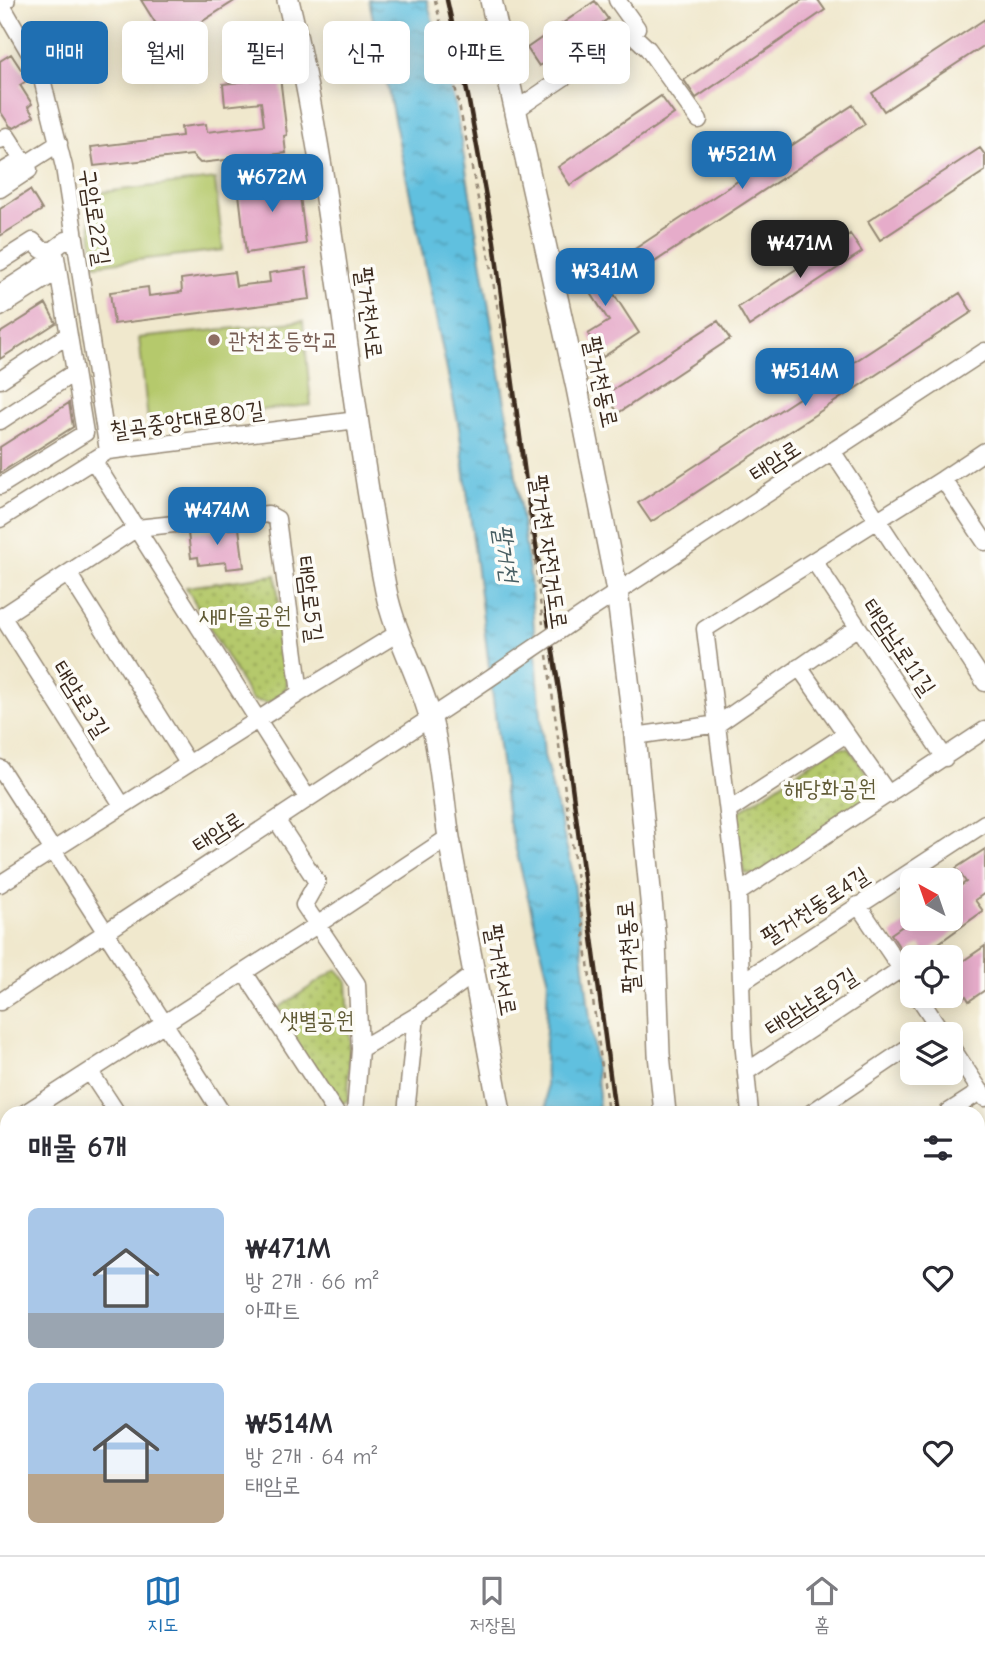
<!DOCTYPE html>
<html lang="ko">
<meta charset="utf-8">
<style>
:root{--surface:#fff;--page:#f7f7f7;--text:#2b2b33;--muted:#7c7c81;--line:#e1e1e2;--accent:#1f6fb2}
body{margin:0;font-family:"Comic Neue","Poor Story",sans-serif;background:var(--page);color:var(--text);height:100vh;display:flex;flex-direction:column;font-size:26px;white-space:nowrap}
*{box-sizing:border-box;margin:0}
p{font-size:23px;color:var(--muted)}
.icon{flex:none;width:38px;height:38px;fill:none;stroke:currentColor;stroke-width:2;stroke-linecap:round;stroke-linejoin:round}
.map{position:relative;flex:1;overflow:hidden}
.sheet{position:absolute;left:0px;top:1106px;width:985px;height:450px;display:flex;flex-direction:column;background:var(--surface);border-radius:21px 21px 0 0;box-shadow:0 4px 18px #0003}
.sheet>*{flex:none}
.hud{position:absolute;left:21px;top:21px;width:943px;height:63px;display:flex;gap:14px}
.needle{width:46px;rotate:320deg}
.fabs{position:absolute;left:900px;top:868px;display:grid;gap:14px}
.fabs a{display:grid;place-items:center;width:63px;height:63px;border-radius:10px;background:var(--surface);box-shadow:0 4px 18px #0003;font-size:35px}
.price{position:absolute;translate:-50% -60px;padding:0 16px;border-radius:14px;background:var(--accent);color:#fff;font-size:23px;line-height:46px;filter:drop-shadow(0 2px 4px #0008)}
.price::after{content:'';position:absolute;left:50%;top:42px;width:21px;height:16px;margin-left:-10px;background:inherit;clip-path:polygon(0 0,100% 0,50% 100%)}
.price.selected{background:#222;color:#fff}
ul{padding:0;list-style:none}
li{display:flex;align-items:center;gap:21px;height:175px;padding:0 28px}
li span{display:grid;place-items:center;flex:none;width:196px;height:140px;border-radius:10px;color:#555}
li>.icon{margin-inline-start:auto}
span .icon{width:84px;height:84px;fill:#fffc;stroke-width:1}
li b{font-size:30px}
h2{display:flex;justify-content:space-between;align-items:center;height:84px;padding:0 28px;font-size:30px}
.tag{padding:0 24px;border-radius:10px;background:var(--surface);box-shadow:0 4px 18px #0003;font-size:24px;line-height:63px}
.tag.selected{background:var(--accent);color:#fff}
.dock{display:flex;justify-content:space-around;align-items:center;height:98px;border-top:2px solid var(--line);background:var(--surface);font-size:19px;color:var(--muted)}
.dock a{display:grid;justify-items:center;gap:4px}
.dock .selected{color:var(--accent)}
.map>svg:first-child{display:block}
.grass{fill:url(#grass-dots);stroke:#787a45;stroke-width:2}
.pitch{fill:#b5c96c;stroke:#787a45;stroke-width:2}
.water{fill:url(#water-ripples);stroke:#4e757e;stroke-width:2}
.building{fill:#e6acca}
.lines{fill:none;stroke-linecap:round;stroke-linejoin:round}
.minor-casing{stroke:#968976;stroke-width:19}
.major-casing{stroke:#968976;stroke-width:24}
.path{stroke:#968976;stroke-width:2.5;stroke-dasharray:5 5;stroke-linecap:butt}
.minor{stroke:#fff;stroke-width:16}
.major{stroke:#fff;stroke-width:21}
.rail{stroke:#3b2a1e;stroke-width:4.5}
.minor-bridge-casing{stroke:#968976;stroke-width:19;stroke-linecap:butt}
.minor-bridge{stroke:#fff;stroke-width:16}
.education-dot{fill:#8d6e63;stroke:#fdfcf7;stroke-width:2.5}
.labels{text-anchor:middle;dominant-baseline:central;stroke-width:7;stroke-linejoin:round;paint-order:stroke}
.street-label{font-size:23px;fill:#3b2a1e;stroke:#fdfcf7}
.education-label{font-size:23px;fill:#785e54;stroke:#fdfcf7;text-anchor:start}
.park-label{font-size:23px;fill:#605a35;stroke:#fdfcf7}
.water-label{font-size:24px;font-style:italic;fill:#485e62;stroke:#fdfcf7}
</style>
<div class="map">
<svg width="985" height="1555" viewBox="0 0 985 1555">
<defs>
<pattern id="grass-dots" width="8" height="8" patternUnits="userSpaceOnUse" patternTransform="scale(1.75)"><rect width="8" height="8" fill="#b5c96c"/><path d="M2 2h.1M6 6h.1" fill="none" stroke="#94a358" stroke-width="1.8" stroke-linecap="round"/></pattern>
<pattern id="water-ripples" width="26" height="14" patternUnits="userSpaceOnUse" patternTransform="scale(1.75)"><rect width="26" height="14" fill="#60c0df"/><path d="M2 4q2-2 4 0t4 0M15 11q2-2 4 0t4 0" fill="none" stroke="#509cb4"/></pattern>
</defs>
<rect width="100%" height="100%" fill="#fdfcf7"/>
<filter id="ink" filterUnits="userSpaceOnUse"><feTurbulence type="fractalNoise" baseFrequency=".0143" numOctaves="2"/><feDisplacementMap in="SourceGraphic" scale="14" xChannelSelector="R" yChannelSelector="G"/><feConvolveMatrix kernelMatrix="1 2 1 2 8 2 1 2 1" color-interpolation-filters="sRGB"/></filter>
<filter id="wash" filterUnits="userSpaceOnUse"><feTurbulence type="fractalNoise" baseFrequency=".00686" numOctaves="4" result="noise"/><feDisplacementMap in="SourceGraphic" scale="28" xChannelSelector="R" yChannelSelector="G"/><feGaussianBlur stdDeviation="1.57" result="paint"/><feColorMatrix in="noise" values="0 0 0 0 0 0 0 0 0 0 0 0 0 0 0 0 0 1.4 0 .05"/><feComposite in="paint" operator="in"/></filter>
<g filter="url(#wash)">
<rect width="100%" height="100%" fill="#f0e8cd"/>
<!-- grass -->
<path class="grass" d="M276 575 287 684 284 695 267 703 252 700 186 587Z
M833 748H849L875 785 871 798 757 875 744 873 734 821 740 811Z
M337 969 347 982 350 1041 348 1100 337 1107 274 1011Z"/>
<!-- pitch -->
<path class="pitch" d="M215 179 223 250 95 265 87 194Z
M303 321 311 405 148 421 139 338Z"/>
<!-- water -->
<path class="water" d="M369 0H427L455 104 510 433 530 578 544 755 573 873 599 1095 598 1113H547L545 1054 548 977 508 818 459 427Z
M605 1549H662L664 1555H607Z"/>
<g id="blocks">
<!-- building -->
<path class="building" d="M141 0H236L168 43Z
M802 0H818L825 10 696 98 684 80Z
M595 1 608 19 539 66 527 48Z
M985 19V45L884 111 872 93Z
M11 54 28 80 20 85 32 104 28 107 34 116 14 128 10 126 0 111V61Z
M280 77 287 135 284 136 286 153 200 163 192 155 94 166 91 147 182 136 181 127 206 124 207 132 264 125 261 102 225 106 223 84Z
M661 96 674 114 570 185 558 167Z
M853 105 865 124 630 278 618 260Z
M980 148 985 155V171L880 240 868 221Z
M297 172 306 244 246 253 238 185 280 180 279 174Z
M30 190 42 210 0 236V209Z
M850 234 862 252 749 326 738 307Z
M586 251 639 333 603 357 588 334 609 321 570 261Z
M306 268 310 299 114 324 110 292 148 287 149 296 182 292 181 279 234 272 236 286 270 282 269 273Z
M960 293 972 312 651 522 638 503Z
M46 304 56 323 0 359V333Z
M718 321 730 339 618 413 606 394Z
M69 403 73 427 0 473V447Z
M239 528 244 567 227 569 226 562 199 565 198 557 191 558 188 533Z
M985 849V893L975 900 983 911 925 953 920 945 905 956 891 934 913 919H950V893L966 882 956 868Z
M985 946V990L969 1001 966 996 960 1001 955 993 950 996V970Z"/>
</g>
</g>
<g filter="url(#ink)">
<use href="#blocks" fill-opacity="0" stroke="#968976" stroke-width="2"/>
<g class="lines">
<defs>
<path id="minor" d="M0 2 40 71 64 167 108 451
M630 32 648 49 699 120
M514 111 637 28 617 0
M0 140 7 136 29 170 0 189
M0 173 15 164H26L59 143
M0 262 33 241 42 250H53
M0 293 56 257
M0 308 58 271
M0 380 68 335
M0 421 75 372
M832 451 985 683
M93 460 308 799
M943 479 985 451
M0 486 85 433 56 257 53 250 66 240 75 238
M0 519 108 451 357 420
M814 561 945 758
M68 573 188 763
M590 610 985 351
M2 616 122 805
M0 618 137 528 268 514 277 519 300 693 0 884
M799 667 889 795
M300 693 398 633
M635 736 718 724 858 627
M0 768 222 1113
M728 811 846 734
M277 821 317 882 304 905 357 984 360 1049 355 1113
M738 893 985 730
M858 905 912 985
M244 972 336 1113
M742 982 985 823
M918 996 943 1034
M0 1002 459 699
M950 1045 985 1098
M360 1049 416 1016 475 973
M90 1072 117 1113
M746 1072 901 969
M25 1113 317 925 449 837
M406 1113 416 1016
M750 1113 743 1041 738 893 705 629 943 479 985 542
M811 1113 912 1045
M947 1113 981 1091
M0 1439 7 1450
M0 1464 7 1460
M73 1549 77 1555
M404 1549 408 1555
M566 1549 568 1555
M823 1549 825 1555
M18 1555 28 1549"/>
<path id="major" d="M288 0C335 194 347 395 386 591 395 636 420 676 431 720 441 758 443 799 449 838 465 930 484 1021 500 1113
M491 0 577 388 617 591 635 736 655 941 659 1054 665 1113
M0 3 4 0
M978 1202 985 1198
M0 1287 7 1297
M174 1549 178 1555
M443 1555 453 1549"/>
</defs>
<!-- minor casing -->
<use href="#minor" class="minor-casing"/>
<!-- major casing -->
<use href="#major" class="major-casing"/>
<!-- path -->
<path class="path" d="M435 0C485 205 517 415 543 624
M547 655 608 1113
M704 1549 706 1555"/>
<!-- minor -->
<use href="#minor" class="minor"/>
<!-- major -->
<use href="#major" class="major"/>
<!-- rail -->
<path class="rail" d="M447 0 468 96 494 242 527 489 561 702 615 1113
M686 1549 688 1555"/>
<defs>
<path id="minor-bridge" d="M459 699 590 610"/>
</defs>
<!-- minor-bridge casing -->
<use href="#minor-bridge" class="minor-bridge-casing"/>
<!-- minor-bridge -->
<use href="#minor-bridge" class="minor-bridge"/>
</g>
</g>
<!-- markers -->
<circle class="education-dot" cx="214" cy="340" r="7"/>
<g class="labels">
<!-- street labels -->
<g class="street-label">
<text transform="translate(95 217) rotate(81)">구암로22길</text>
<text transform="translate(369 313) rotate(83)">팔거천서로</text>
<text transform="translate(601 382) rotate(78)">팔거천동로</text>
<text transform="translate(187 420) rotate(-8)">칠곡중앙대로80길</text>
<text transform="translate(775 461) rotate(-33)">태암로</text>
<text transform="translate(549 552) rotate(82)">팔거천 자전거도로</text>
<text transform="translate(310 599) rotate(83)">태암로5길</text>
<text transform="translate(899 647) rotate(56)">태암남로11길</text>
<text transform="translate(81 699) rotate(58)">태암로3길</text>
<text transform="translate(218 832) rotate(-33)">태암로</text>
<text transform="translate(815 906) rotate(-33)">팔거천동로4길</text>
<text transform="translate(628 947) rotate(-94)">팔거천동로</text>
<text transform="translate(501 970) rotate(80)">팔거천서로</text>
<text transform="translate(811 1002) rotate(-33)">태암남로9길</text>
</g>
<!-- education labels -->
<g class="education-label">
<text x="228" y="340">관천초등학교</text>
</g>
<!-- park labels -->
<g class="park-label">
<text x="245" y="615">새마을공원</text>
<text x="830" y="788">해당화공원</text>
<text x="317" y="1020">샛별공원</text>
</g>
<!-- water labels -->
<g class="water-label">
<text transform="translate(506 553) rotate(82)">팔거천</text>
</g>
</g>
</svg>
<div class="fabs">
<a><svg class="needle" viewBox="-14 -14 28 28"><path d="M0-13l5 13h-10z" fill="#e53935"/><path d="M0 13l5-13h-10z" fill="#7c7c81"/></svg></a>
<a><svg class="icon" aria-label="locate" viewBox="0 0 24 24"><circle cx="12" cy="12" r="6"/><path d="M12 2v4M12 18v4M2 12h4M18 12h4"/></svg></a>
<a><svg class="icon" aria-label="layers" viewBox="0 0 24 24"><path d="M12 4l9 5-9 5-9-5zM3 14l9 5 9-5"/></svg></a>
</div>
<b class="price" style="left:742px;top:191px">₩521M</b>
<b class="price" style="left:272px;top:214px">₩672M</b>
<b class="price selected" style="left:800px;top:280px">₩471M</b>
<b class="price" style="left:605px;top:308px">₩341M</b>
<b class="price" style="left:805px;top:408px">₩514M</b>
<b class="price" style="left:217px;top:547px">₩474M</b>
<div class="hud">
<a class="tag selected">매매</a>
<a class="tag">월세</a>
<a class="tag">필터</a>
<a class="tag">신규</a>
<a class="tag">아파트</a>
<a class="tag">주택</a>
</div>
<section class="sheet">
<h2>매물 6개<svg class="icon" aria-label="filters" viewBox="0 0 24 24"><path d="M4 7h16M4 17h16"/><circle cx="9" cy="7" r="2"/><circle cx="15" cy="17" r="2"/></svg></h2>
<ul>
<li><span style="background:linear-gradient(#a9c7e8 75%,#9aa5b1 0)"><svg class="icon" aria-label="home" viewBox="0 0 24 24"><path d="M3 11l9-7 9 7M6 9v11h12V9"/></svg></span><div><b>₩471M</b><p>방 2개 · 66 m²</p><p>아파트</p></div><svg class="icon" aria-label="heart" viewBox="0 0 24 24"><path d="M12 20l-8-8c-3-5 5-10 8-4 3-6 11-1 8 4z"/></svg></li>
<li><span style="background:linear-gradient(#a9c7e8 65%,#b9a48a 0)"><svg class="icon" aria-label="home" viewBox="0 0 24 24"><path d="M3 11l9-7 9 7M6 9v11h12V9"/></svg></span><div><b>₩514M</b><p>방 2개 · 64 m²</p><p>태암로</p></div><svg class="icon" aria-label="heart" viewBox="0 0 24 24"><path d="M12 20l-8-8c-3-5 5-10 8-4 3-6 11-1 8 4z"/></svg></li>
</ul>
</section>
</div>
<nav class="dock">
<a class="selected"><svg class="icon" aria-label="map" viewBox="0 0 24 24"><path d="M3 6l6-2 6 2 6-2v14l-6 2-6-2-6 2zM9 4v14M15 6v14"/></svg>지도</a>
<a><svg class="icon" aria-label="saved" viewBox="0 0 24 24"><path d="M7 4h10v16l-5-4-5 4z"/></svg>저장됨</a>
<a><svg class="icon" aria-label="home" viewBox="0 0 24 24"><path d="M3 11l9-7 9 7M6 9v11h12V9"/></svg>홈</a>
</nav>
